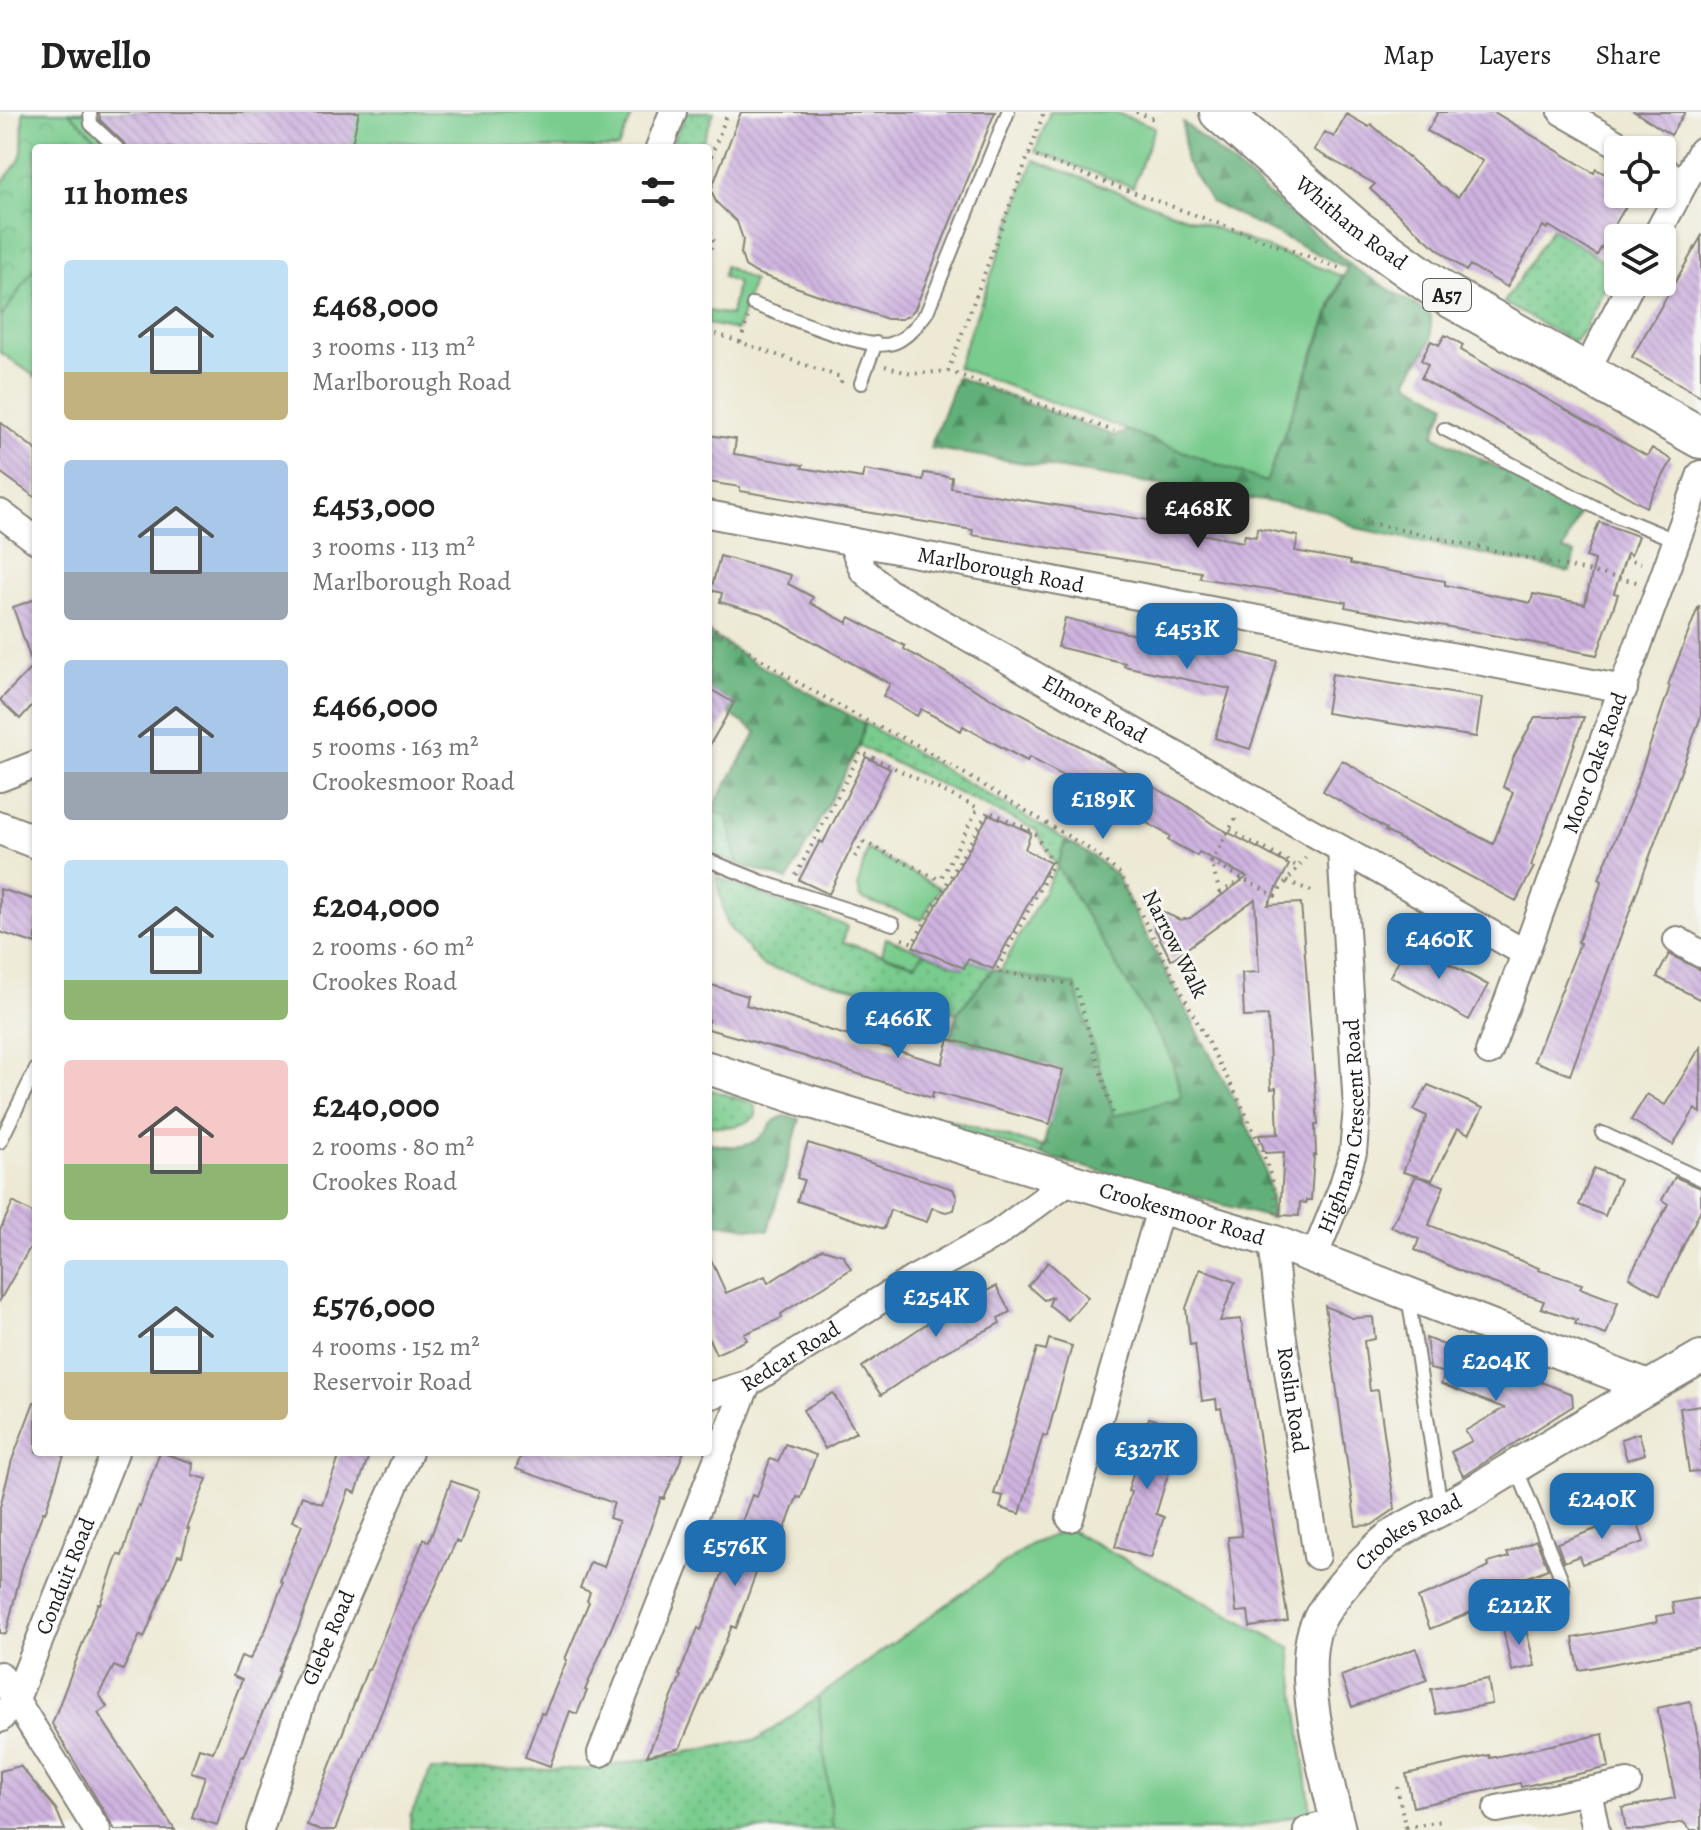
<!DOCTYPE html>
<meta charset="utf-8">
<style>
:root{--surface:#fff;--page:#f2f2f2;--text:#222;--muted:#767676;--line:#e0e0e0;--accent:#1f6fb2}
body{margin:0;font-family:Alegreya,serif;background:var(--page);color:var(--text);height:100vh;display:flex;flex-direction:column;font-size:30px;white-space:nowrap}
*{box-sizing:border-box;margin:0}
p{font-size:26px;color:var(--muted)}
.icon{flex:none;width:44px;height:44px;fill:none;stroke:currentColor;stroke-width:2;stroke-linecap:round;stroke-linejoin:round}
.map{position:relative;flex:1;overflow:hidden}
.drawer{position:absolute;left:32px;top:32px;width:680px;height:1312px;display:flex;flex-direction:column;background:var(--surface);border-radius:8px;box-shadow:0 2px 6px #0004}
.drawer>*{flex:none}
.tools{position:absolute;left:1604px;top:24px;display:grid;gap:16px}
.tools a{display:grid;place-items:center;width:72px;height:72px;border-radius:8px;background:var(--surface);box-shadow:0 2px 6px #0004;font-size:40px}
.price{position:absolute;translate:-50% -68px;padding:0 18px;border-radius:16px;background:var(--accent);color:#fff;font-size:26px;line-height:52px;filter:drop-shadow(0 2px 4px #0008)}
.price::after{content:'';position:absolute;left:50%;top:48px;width:24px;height:18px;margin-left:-12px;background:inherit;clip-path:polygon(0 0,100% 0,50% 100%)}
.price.active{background:#222;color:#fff}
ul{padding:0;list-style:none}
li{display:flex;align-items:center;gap:24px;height:200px;padding:0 32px}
li span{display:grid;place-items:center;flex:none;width:224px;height:160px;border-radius:8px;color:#555}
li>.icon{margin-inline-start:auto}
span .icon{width:96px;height:96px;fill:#fffc;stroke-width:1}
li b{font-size:34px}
h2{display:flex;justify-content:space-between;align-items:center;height:96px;padding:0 32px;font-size:34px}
header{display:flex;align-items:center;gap:48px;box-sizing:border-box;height:112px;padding:0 40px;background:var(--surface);border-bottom:2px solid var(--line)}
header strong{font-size:38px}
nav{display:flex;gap:44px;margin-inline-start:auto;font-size:28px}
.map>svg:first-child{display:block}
.grass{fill:url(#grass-dots);stroke:#4a7455;stroke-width:2}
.forest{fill:url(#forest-firs);stroke:#3f664a;stroke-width:2}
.park{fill:url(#park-crowns);stroke:#4a7455;stroke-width:2}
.garden{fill:#79cc8e;stroke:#4a7455;stroke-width:2}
.building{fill:url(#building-back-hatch)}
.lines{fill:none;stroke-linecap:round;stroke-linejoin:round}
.service-casing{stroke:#848278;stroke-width:16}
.minor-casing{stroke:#848278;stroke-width:30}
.tertiary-casing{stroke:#848278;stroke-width:36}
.primary-casing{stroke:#848278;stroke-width:44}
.path{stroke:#848278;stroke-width:4;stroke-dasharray:2 6;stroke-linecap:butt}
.service{stroke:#fff;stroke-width:12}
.minor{stroke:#fff;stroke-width:26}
.tertiary{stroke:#fff;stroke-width:32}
.primary{stroke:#fff;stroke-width:40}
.labels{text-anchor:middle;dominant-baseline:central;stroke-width:6;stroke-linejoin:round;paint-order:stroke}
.shield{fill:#f6f6f2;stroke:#5d5d5c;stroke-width:2}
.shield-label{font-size:20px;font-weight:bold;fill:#1c1c1c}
.street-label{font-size:22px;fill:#1c1c1c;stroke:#f6f6f2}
</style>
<header>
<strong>Dwello</strong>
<nav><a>Map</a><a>Layers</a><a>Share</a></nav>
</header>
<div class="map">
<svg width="1701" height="1718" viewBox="0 0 1701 1718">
<defs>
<pattern id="grass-dots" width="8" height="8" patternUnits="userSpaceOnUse" patternTransform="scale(2)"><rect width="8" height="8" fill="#79cc8e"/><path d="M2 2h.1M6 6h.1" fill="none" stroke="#68af7a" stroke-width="1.8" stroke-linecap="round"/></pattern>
<pattern id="forest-firs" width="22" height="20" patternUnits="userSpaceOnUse" patternTransform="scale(2)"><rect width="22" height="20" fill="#62b079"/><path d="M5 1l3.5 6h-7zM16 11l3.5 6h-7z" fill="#508e62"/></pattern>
<pattern id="park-crowns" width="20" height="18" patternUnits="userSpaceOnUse" patternTransform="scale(2)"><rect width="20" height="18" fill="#79cc8e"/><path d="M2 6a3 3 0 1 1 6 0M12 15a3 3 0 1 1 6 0" fill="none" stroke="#68af7a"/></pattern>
<pattern id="building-back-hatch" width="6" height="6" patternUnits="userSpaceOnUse" patternTransform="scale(2)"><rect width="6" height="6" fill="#cdb2de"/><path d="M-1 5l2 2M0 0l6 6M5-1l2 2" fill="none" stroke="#af98be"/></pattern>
</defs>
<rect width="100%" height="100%" fill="#f6f6f2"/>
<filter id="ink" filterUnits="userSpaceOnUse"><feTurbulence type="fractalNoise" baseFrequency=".0125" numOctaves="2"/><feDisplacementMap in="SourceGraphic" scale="16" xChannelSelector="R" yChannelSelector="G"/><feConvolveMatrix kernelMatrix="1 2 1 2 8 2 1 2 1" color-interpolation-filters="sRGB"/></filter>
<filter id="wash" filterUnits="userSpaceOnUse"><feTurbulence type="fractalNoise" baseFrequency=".006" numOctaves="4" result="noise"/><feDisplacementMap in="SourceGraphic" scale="32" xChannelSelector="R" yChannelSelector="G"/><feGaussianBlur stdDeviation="1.8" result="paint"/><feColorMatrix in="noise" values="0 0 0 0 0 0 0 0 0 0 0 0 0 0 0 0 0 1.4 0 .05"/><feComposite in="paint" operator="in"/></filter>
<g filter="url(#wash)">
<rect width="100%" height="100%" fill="#ede9d4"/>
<!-- grass -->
<path class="grass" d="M685 0H714L700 36H670Z
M1552 116 1614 155 1584 218 1574 230 1504 191Z
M864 611 1066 728 1057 755 1036 718 859 634Z
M708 698 728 704 737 752 708 741Z
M716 765 847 814 843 830 914 852 924 840 963 856 968 847 993 857 957 901 763 854 727 813Z
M708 977 751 991 756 995V1004C742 1016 726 1017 708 1013Z
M944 1006 1043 1035 1041 1043 940 1012Z
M818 1585 833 1718H410V1705L431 1658 593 1657 759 1627Z"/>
<!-- forest -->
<path class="forest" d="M1183 10 1353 155 1431 203V229L1407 269 1446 292 1434 323 1581 398 1563 438 1575 442 1570 460 1356 416 1326 399 930 336 957 265 1115 324 1128 319 1266 370 1347 156 1211 90 1185 48Z
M708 520 752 549 864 611 859 634 788 768 737 752 728 704 711 699 757 620 728 601 734 591 708 576Z
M1066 728 1091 743 1116 763C1142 816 1170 868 1198 920 1222 966 1278 1055 1271 1106L1041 1043 1063 958 949 927 957 901 993 857 1075 873 1114 1003 1182 985 1169 941 1057 755Z
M785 1004 800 1007 768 1119 708 1110V1030C724 1036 747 1037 760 1026 770 1017 771 1007 785 1004Z"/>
<!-- park -->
<path class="park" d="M23 0H69L97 27V36H36V154L0 207V73L19 49 22 40Z"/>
<!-- garden -->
<path class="garden" d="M69 0H634L618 36H454L390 29 387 36H97V27Z
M1050 0H1114L1155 15 1133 75 1035 39Z
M1034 48 1342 164 1266 370 957 255Z
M36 154V265L0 240V207Z
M725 154 753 169 737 218 708 212V199L731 203 737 171 723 165Z
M867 737 940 776 922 808 860 786 858 773Z
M1057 755 1169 941 1182 985 1114 1004 1075 873 1000 860Z
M886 826 924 840 915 852 882 842Z
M1068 1417 1290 1535 1311 1700 1238 1718H833L818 1585 1031 1432Z"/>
<g id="blocks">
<!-- building -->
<path class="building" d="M99 0H359L351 36H129L100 8Z
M741 0H995L915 197 909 203 902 207H887L756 161 745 154 741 142 743 127 737 110 716 90 711 78Z
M1438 0H1494L1594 61 1596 57 1618 69V82H1633L1597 143 1549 114 1547 117 1543 114 1507 175 1470 153 1466 159 1430 131 1370 77 1375 72 1314 38 1325 20 1334 25 1346 2 1369 15 1371 12 1440 73 1458 85 1483 49 1427 19Z
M1635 0H1685L1671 23Z
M1701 125V284L1632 245Z
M1445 223 1463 233 1461 238 1647 344 1652 336 1672 348 1646 395 1421 266 1428 253 1421 248 1431 229 1439 233Z
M0 310 36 338V386L0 360Z
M708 323 736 327 734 342 803 353 802 356 862 366 864 358 923 368 924 361 952 365 951 376 1196 416 1195 421 1243 430 1245 423 1256 425 1257 416 1298 424 1295 439 1350 449V452L1445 469V473L1531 491 1533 482 1585 492 1595 448 1586 445 1599 410 1638 424 1631 443 1627 441 1614 481 1618 482 1597 543 1345 495 1346 490 1200 466 1201 460 972 423 973 418 740 379V375L708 370Z
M720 444 791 463 788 472 813 485 810 491 847 511 850 505 905 534 904 537 990 586 1087 638 1183 691 1214 713 1289 753 1268 793 1301 791 1318 1013H1315L1316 1043H1314L1311 1088H1306V1091L1300 1090 1299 1104 1280 1103 1284 1040 1265 1041 1259 1023 1278 1022 1276 976 1271 977 1268 904 1244 905 1242 861 1259 860 1255 787 1171 848 1154 815 1163 800 1180 808 1190 806 1247 765 1199 740 1197 744 1168 728 1170 724 1029 645 1027 649 963 614 961 619 921 597 917 604 883 584 890 572 763 502 720 490 722 481 711 478Z
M36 487V589L20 607 0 588 33 554 13 495Z
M1699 493 1701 604 1570 963 1534 949 1580 831 1578 830 1602 769 1599 767 1634 680 1670 574 1668 573Z
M1065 506 1131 522 1234 539 1277 549 1268 585 1250 637 1215 626 1230 577 1124 554 1125 551 1058 535Z
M1332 562 1482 586 1476 625 1326 601Z
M708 576 734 591 708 636Z
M1535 605H1584L1531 754 1534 755 1516 789 1385 719 1386 717 1323 679 1342 648 1404 685 1493 732 1513 680 1503 675 1514 644Z
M866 645 890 657 829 782 799 768 820 729 823 731Z
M989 702 1031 721 1025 737 1050 751 993 857 968 847 964 856 913 835Z
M0 777 36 788V832L0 820Z
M1409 830 1488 873 1469 908 1390 864Z
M1669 842 1701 858V888L1657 865Z
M708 872 748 884 746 893 942 952 949 927 1063 958 1050 1012 933 980 932 986 800 943 708 917Z
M1701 934V1001L1695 997 1673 1033 1631 1008 1647 982 1665 993Z
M1428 973 1483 996 1469 1022 1458 1016 1432 1068 1403 1060 1427 1004 1414 998Z
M808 1031 953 1077 957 1086 954 1098 946 1100 932 1096 927 1110 890 1098 884 1117 797 1089 804 1068 797 1066Z
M1594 1056 1620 1067 1605 1104 1579 1093Z
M1416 1064 1444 1074 1429 1113 1539 1156 1538 1158 1582 1172 1580 1176 1618 1190 1606 1223 1575 1212 1577 1208 1541 1196 1544 1189 1467 1162 1415 1138 1419 1127 1391 1115Z
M1675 1065 1701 1076V1097L1660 1183 1629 1165 1668 1092 1662 1088Z
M13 1090 36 1103V1125L0 1188V1118Z
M822 1137 843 1143 851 1157 781 1202 782 1206 744 1222 747 1228 716 1242 708 1225V1141L726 1181 765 1164 768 1171Z
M1048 1150 1088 1185 1068 1208 1049 1193 1052 1185 1044 1188 1028 1174Z
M1200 1157 1235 1170 1220 1209 1241 1207 1288 1509 1250 1515 1248 1499 1236 1500 1228 1425 1242 1424 1227 1325 1221 1296 1217 1297 1216 1287 1202 1289 1195 1232 1190 1233 1186 1196Z
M996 1174 1010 1200 998 1206 1000 1211 941 1242 881 1283 862 1255 929 1210Z
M1325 1194 1352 1206 1373 1205 1375 1227 1364 1229 1370 1279 1378 1278 1395 1397 1372 1413 1356 1414Z
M1426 1226 1572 1282 1573 1294 1463 1364 1451 1340 1472 1329 1465 1319 1504 1296 1441 1272 1445 1261 1430 1257Z
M1049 1227 1072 1234 1047 1324 1043 1323 1020 1402 1000 1396 1003 1384 994 1382 1037 1236 1046 1238Z
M833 1281 856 1320 825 1337 803 1298Z
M34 1290H36V1340H65L45 1401 43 1400 22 1456 6 1522 0 1521V1395L12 1348Z
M1701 1293V1359L1689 1360 1680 1296Z
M1149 1306 1172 1312 1168 1326 1178 1329 1156 1402 1164 1405 1151 1446 1115 1435 1131 1380 1128 1379Z
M1639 1321 1645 1342 1627 1348 1621 1327Z
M785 1332 816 1343 801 1386 797 1385 771 1454 760 1450 736 1516 732 1514 680 1636 647 1644 681 1564 679 1563 698 1516 701 1518 752 1383 757 1385 770 1347 778 1350Z
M160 1340 193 1351 192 1363 207 1367 187 1417H189L182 1444 178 1443 144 1526 140 1523 123 1558 114 1554 99 1582 107 1595 98 1601 175 1718H115L52 1612 98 1491 100 1492 118 1442 122 1444 138 1393 140 1394Z
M341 1340H370L356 1381 349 1378 298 1517 278 1559H280L244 1645 241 1644 217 1713 192 1705 205 1664 191 1660 199 1636 213 1640 242 1568 233 1564 241 1544 250 1547 266 1517 283 1470 280 1469 302 1413 292 1409 302 1384 322 1392Z
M522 1340H653L661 1342 684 1340 664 1387 661 1386 635 1460 585 1578 587 1579 577 1602 570 1599 550 1654 525 1645 541 1601 544 1602 567 1548 565 1547 589 1490 587 1489 590 1480 580 1476 590 1450 604 1455 619 1409 609 1406 614 1391 516 1357Z
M451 1369 479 1379 460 1431 456 1429 401 1551 335 1718H320L307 1713 367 1558H369L424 1427 429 1430Z
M1635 1403 1644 1430 1582 1452 1579 1444 1564 1450 1557 1431Z
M1536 1428 1548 1457 1508 1473 1517 1492 1485 1504 1481 1496 1430 1517 1418 1486 1468 1465 1489 1454 1488 1451 1509 1445 1507 1441Z
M1701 1486V1535L1579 1558 1573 1526 1657 1510 1656 1504 1674 1501 1672 1491Z
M1524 1509 1535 1554 1512 1559 1503 1517Z
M1416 1536 1427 1568 1352 1595 1341 1564Z
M1488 1567 1492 1592 1436 1602 1431 1577Z
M1690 1589 1701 1638V1718H1691L1683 1710 1644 1718H1626L1622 1696 1675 1686 1657 1596Z
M1603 1622 1609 1655 1521 1675 1520 1671 1413 1695 1406 1662 1489 1643 1490 1646Z
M20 1654 56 1697 65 1718H0V1659Z"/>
</g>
</g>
<g filter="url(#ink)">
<use href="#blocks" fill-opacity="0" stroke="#848278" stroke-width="2"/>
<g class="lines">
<defs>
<path id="service" d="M90 0 91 12 117 36
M753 192C782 202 863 238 890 232 906 228 918 213 927 200L1008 0
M861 271 876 231
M1444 317 1597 396 1675 428
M708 748 765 771 893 812
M1602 1021 1701 1067
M0 1030 36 957
M1408 1184 1441 1395
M1502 1508 1559 1485 1563 1478 1562 1468 1516 1355"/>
<g id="minor">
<path d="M1562 0 1628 38"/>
<path d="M659 36 673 0"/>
<path d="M1662 58 1684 71"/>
<path d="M1655 126 1701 39"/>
<path d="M1586 259 1632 170"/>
<path d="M0 401 36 428"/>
<path id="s1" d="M708 402 1624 577"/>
<path id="s2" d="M851 429 863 458 888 480 1525 841"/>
<path d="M0 666 36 652"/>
<path d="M1677 828 1701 842"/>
<path id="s3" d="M1489 940 1701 362"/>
<path id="s4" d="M1272 1129 1282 1220 1317 1444"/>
<path id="s5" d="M1314 1145 1342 1076 1353 1040 1357 996 1341 737"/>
<path id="s6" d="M708 1284 747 1272 912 1168 997 1122 1071 1067"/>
<path d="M1070 1406 1161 1094"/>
<path d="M0 1563 97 1718"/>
<path id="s7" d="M0 1607 16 1587 115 1340"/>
<path d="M601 1641 747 1272"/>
<path d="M1588 1680 1596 1718"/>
<path d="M1497 1697 1628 1671"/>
<path id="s8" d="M260 1718 305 1580 409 1340"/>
<path d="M1307 1718 1337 1710"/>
</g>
<g id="tertiary">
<path d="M0 716 36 730"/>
<path id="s9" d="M708 956 805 988 1272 1129 1648 1275"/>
<path id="s10" d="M1339 1718C1327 1666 1299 1571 1314 1520 1323 1490 1370 1440 1395 1422 1418 1407 1446 1396 1470 1382 1547 1335 1623 1289 1701 1245"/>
</g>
<g id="primary">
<path id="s11" d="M1220 0 1356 118 1442 180 1701 326"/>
</g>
</defs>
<!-- service casing -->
<use href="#service" class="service-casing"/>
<!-- minor casing -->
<use href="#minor" class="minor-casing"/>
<!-- tertiary casing -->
<use href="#tertiary" class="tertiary-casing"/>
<!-- primary casing -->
<use href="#primary" class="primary-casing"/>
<!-- path -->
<path class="path" d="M1136 0 1156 8
M1029 42 1044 0
M708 52 728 0
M708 112 714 130 708 143
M708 219 840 265 842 274
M740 230 748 206
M885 254 911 262 948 259 1029 42 1342 157
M948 259 1114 319
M1361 409 1637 470
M1625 446 1641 451
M708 513 797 570 872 612 912 630 1091 738 1120 762C1148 815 1175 868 1203 921 1225 963 1281 1056 1275 1102
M1230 718 1298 755
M856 726 940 768
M855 745 863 730
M1211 750 1275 784 1306 745
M796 763 861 640 978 696 940 768
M1287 769 1316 781
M1220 781 1211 750 1236 706
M1220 781 1246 765
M902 827 913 831 988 699 1034 720 1053 752 996 859 1075 873 1114 1004
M1397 1675 1406 1718
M1406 1715 1442 1709"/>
<!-- service -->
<use href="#service" class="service"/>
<!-- minor -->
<use href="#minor" class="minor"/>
<!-- tertiary -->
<use href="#tertiary" class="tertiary"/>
<!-- primary -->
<use href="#primary" class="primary"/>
</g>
</g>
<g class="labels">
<!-- shield labels -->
<rect class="shield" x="1423" y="167" width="48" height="32" rx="6"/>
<g class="shield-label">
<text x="1447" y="183">A57</text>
</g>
<!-- street labels -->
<g class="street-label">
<text stroke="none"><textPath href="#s11" startOffset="172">Whitham Road</textPath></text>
<text stroke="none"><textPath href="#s1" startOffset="298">Marlborough Road</textPath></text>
<text stroke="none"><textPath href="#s2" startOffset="302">Elmore Road</textPath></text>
<text stroke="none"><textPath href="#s3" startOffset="308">Moor Oaks Road</textPath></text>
<text transform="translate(1175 832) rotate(63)">Narrow Walk</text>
<text stroke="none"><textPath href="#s5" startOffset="136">Highnam Crescent Road</textPath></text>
<text stroke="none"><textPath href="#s9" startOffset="496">Crookesmoor Road</textPath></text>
<text stroke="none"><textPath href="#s6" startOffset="92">Redcar Road</textPath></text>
<text stroke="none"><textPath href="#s4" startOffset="160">Roslin Road</textPath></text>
<text stroke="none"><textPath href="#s10" startOffset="342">Crookes Road</textPath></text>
<text stroke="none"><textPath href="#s7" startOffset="158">Conduit Road</textPath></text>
<text stroke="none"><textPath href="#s8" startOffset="204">Glebe Road</textPath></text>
</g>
</g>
</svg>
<div class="tools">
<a><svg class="icon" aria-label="locate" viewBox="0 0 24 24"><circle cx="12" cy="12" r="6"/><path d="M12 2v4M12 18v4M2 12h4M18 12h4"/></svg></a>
<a><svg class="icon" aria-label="layers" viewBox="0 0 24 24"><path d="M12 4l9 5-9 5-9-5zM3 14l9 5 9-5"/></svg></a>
</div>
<b class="price active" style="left:1198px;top:438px">£468K</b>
<b class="price" style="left:1187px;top:559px">£453K</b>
<b class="price" style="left:1103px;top:729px">£189K</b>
<b class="price" style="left:1439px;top:869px">£460K</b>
<b class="price" style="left:898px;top:948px">£466K</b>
<b class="price" style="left:936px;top:1227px">£254K</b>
<b class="price" style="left:1496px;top:1291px">£204K</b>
<b class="price" style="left:1147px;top:1379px">£327K</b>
<b class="price" style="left:1602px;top:1429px">£240K</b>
<b class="price" style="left:735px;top:1476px">£576K</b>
<b class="price" style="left:1519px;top:1535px">£212K</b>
<section class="drawer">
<h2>11 homes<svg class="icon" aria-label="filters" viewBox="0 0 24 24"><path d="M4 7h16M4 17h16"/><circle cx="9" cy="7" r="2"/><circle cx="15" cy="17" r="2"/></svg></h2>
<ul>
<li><span style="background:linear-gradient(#bfe0f5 70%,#c2b280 0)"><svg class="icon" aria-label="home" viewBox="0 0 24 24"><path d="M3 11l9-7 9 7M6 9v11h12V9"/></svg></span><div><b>£468,000</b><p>3 rooms · 113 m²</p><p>Marlborough Road</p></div></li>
<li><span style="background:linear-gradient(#a9c7e8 70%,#9aa5b1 0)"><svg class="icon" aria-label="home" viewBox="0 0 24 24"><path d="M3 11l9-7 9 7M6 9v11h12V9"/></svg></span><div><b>£453,000</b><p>3 rooms · 113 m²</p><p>Marlborough Road</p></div></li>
<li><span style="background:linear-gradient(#a9c7e8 70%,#9aa5b1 0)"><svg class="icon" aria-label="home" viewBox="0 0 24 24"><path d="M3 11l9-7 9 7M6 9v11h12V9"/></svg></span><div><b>£466,000</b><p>5 rooms · 163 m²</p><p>Crookesmoor Road</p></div></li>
<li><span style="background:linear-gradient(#bfe0f5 75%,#8fb573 0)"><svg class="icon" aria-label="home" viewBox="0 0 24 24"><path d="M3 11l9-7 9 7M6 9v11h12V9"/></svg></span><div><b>£204,000</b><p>2 rooms · 60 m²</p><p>Crookes Road</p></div></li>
<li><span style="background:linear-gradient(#f6c9c9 65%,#8fb573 0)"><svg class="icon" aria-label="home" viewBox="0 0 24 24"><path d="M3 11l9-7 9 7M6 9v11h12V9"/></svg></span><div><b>£240,000</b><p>2 rooms · 80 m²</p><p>Crookes Road</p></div></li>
<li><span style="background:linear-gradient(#bfe0f5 70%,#c2b280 0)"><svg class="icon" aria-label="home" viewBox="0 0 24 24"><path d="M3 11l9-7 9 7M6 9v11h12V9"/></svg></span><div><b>£576,000</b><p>4 rooms · 152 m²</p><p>Reservoir Road</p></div></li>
</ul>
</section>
</div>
